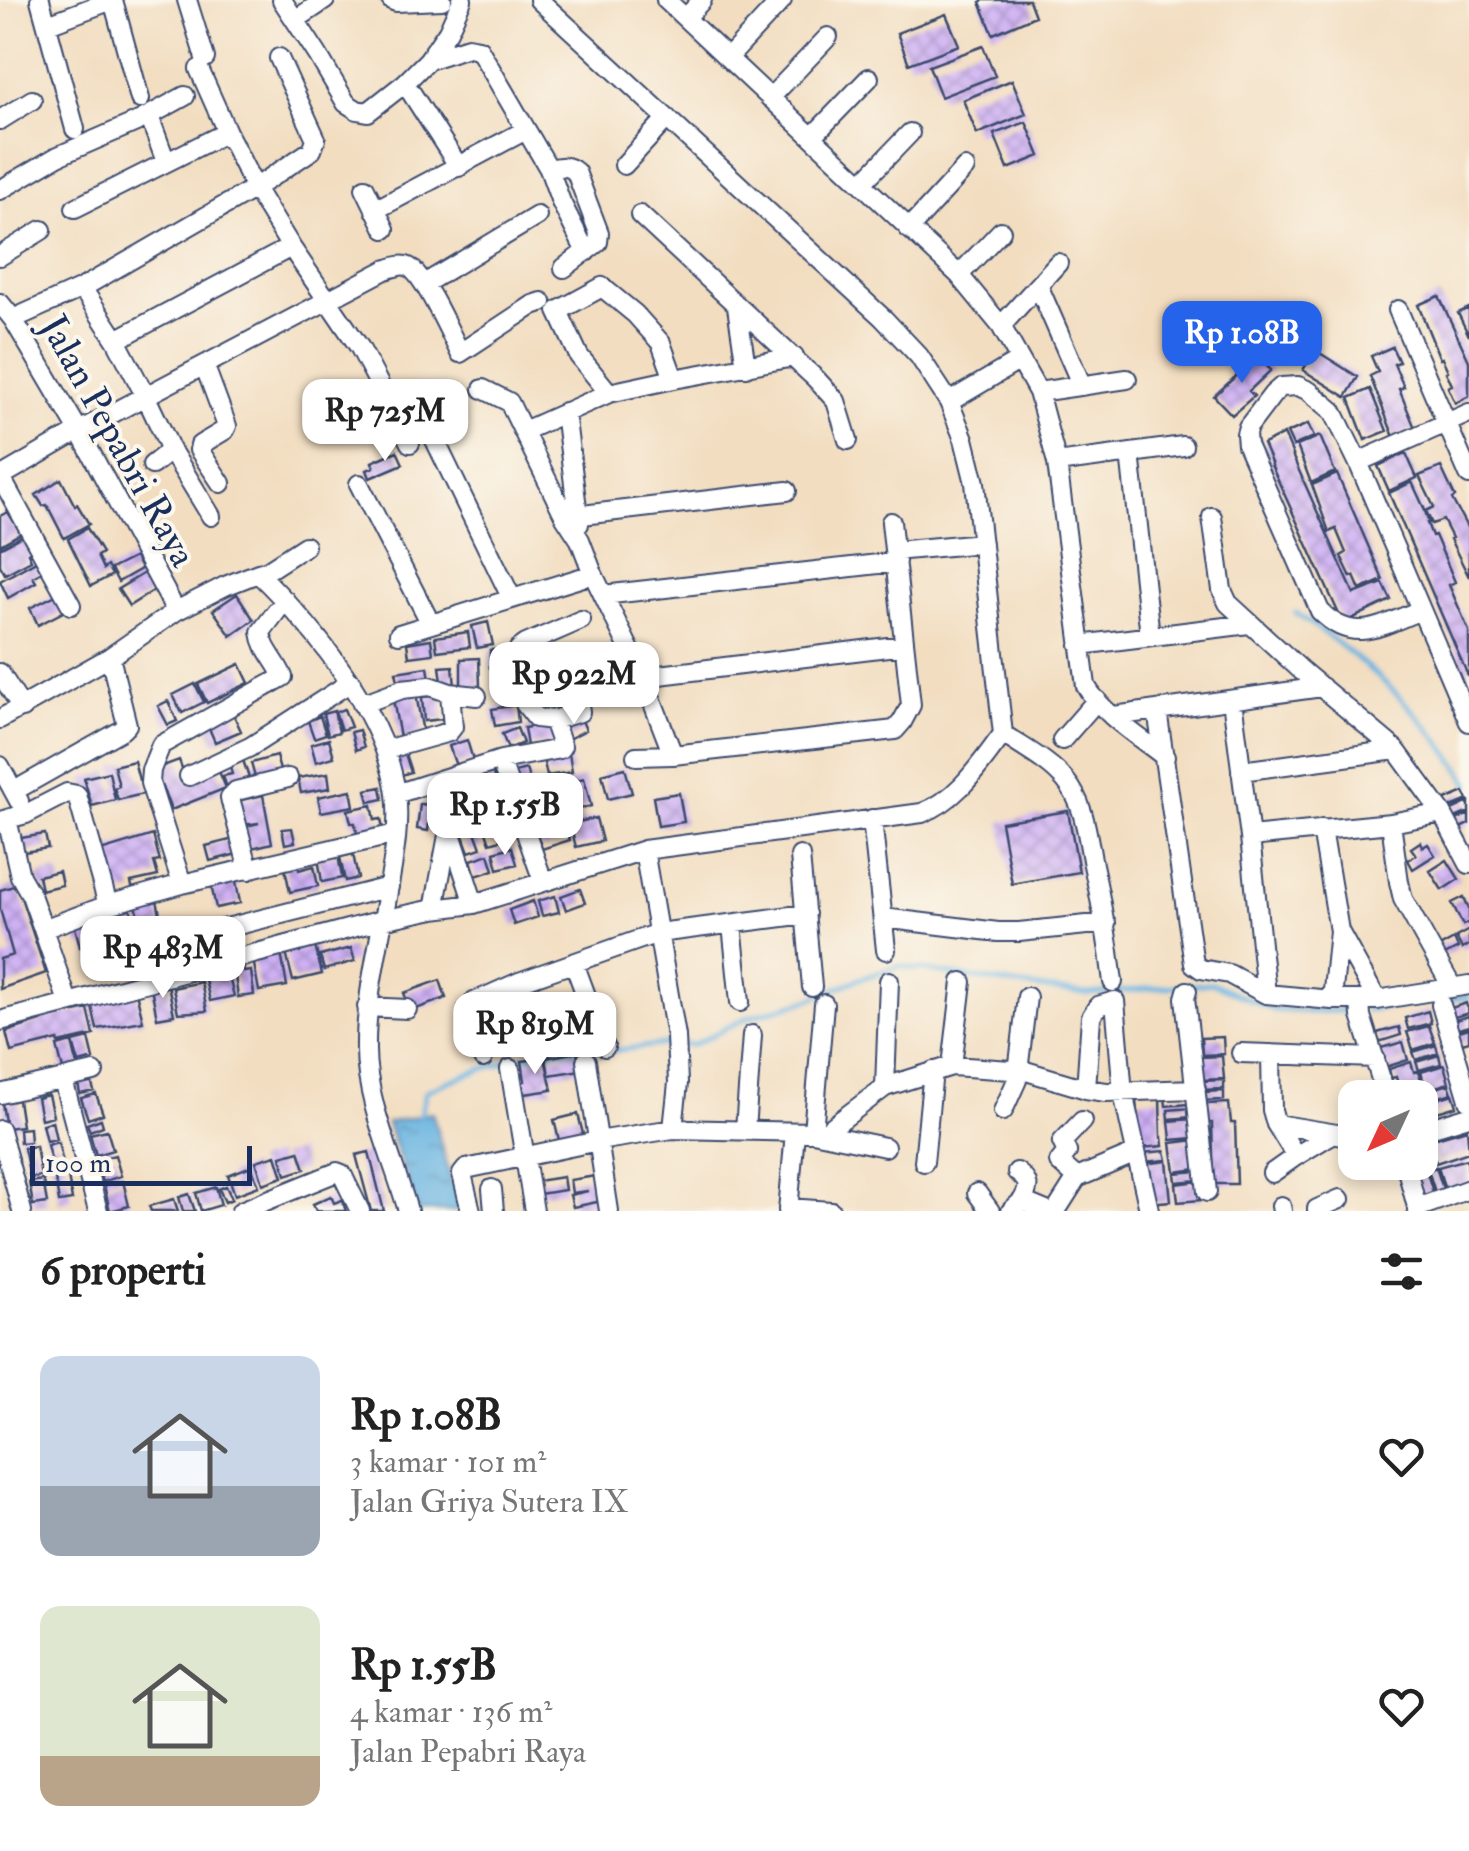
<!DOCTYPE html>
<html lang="id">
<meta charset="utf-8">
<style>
:root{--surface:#fff;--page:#f2f2f2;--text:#222;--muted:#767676;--accent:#2563eb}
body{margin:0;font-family:"IM FELL Double Pica",serif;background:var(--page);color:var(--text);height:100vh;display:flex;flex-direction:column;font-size:38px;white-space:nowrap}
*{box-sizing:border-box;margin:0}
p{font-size:32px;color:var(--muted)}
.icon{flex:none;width:55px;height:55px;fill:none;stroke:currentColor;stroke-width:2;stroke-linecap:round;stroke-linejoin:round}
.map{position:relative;height:1211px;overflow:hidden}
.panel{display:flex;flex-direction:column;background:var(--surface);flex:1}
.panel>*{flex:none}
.needle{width:65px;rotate:226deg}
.controls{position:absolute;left:1338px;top:1080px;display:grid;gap:20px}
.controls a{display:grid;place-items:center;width:100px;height:100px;border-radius:20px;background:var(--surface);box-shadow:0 5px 15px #0003;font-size:50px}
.scale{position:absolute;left:30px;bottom:25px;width:222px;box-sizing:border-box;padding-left:10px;border:5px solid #1b2f5e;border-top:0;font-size:28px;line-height:35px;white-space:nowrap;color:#1b2f5e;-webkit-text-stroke:8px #fbf7ec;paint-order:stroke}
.price{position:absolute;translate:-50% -85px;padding:0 22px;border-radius:20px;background:#fff;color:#222;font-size:32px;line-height:65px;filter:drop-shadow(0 2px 5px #0008)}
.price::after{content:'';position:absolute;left:50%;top:60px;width:30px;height:22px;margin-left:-15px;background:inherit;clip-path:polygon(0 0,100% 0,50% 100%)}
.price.selected{background:var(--accent);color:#fff}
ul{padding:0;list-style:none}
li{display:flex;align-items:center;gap:30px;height:250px;padding:0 40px}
li span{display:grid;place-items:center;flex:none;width:280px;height:200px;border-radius:20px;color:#555}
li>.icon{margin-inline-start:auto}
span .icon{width:120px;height:120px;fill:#fffc;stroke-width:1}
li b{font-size:42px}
h2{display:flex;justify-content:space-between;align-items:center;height:120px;padding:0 40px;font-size:42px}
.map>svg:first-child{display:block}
.water{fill:url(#water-ripples);stroke:#4272a0;stroke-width:2.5}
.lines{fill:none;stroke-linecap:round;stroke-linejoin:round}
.stream{stroke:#68b4e1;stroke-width:5}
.building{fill:url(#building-cross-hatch)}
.street-casing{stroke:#3b496d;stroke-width:22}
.street{stroke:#fff;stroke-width:18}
.labels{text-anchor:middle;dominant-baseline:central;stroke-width:8;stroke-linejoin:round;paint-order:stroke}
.street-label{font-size:38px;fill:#1b2f5e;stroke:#fbf7ec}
</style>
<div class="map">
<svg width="1469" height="1211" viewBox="0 0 1469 1211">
<defs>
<pattern id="water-ripples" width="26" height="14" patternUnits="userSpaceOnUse" patternTransform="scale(2.5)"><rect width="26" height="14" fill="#68b4e1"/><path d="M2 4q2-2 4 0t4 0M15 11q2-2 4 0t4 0" fill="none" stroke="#5593ba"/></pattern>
<pattern id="building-cross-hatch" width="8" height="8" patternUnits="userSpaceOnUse" patternTransform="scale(2.5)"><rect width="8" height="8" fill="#cfb1f4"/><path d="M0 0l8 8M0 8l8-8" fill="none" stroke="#a790c9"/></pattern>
</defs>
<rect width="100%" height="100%" fill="#fbf7ec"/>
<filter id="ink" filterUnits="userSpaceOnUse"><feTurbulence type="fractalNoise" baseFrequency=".01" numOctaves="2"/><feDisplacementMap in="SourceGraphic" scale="20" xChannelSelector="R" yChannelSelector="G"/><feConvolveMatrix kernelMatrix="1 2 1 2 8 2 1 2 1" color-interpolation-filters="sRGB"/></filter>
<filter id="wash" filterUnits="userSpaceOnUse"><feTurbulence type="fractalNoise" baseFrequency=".0048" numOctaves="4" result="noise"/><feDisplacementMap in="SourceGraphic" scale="40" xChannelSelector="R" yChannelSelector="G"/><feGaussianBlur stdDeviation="2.25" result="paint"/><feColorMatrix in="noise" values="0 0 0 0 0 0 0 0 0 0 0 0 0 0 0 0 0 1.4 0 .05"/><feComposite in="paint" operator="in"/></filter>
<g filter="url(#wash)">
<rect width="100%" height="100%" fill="#f2ddc0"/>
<!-- water -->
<path class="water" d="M432 1113 458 1204 459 1211H418L387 1123Z"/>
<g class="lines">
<!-- stream -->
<path class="stream" d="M1296 613C1362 658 1427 714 1469 784
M1366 1010 1469 997
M610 1051 667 1044 693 1045 746 1018 808 1000 859 979 900 966 1016 985 1087 994 1212 983 1273 1010 1314 1012 1355 1010
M420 1117 426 1091C466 1073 556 1041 600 1051"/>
</g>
<g id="blocks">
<!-- building -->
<path class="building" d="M984 0H1029L1035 16 993 34 980 2Z
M946 14 959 45 909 64 897 33Z
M983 46 995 76 941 97 929 66Z
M1012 80 1026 114 977 134 963 100Z
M1026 122 1040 156 1008 169 994 134Z
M1439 296 1469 361V396L1455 403 1448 387 1452 385 1446 372 1448 371 1442 358 1440 359 1418 305Z
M1469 308V336L1458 313Z
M1392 347 1399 362 1394 364 1404 387 1399 389 1415 428 1394 437 1370 376 1378 372 1371 356Z
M1315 350 1358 377 1346 397 1303 370Z
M1257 357 1271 370 1249 391 1254 396 1232 415 1214 396Z
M1370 389 1387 431 1365 440 1349 398Z
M1308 424 1314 437 1293 446 1287 433Z
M1284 434 1293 455H1292L1354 594 1383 583 1391 600 1343 623 1271 465H1272L1263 444Z
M1320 436 1335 472 1311 483 1297 446Z
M397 451 403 464 370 478 367 470 374 467 372 462Z
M1406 453 1417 478 1389 491 1378 466Z
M1441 467 1455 497 1452 499 1469 531V577L1450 539 1452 538 1443 520 1432 524 1426 511 1434 507 1419 476Z
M1337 474 1383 580 1360 590 1354 576 1351 577 1341 556 1346 553 1336 529 1329 532 1312 485Z
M61 479 75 506 77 504 89 524 64 538 47 505 43 506 36 495Z
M1412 482 1424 508 1429 523H1427L1432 536 1435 535 1455 582 1449 585 1469 631V678L1389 493Z
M8 512 21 533 0 545V516Z
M87 528 102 553 97 556 103 569 107 566 112 575 91 586 68 539Z
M22 536 31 551 28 553 31 560 5 574 0 565V548Z
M135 557 141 569 118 582 111 569Z
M36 561 42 572 33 577 36 582 8 598 0 581Z
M146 572 156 589 129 606 118 589Z
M58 594 67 610 38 625 30 608Z
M237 594 254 620 231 636 213 610Z
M488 622 493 645 477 648 472 626Z
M468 632 470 647 437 651 435 637Z
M431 639 433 654 409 657 407 643Z
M511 649 512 667 490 668V650Z
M479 658 480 686H461V659Z
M240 664 249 683 207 703 198 684Z
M453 666 455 686 443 688 440 667Z
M428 667 430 679 399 685 396 672Z
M513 673 515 694 496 696 494 676Z
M546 673 548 691 533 693 530 675Z
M195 684 204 702 182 713 173 695Z
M416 694 423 733 400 738 393 699Z
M441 695 443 719 424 721 422 697Z
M168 701 177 721 168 725 158 706Z
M516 705 518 722 495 726 492 709Z
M231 709 241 731 215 742 206 721Z
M344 709 351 727 341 730 335 712Z
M334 711 339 732 328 735 323 714Z
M320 716 326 734 314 738 308 721Z
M580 716 586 730 568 739 562 725Z
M551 723 554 742 527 746 524 728Z
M517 728 523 743 508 749 502 734Z
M359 730 364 747 356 750 351 732Z
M329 739 334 757 316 762 311 744Z
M467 740 473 760 456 766 449 746Z
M403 748 411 772 399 776 391 752Z
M569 753 572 772 547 776 543 758Z
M276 756 281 774 256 781 251 763Z
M179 760 186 779 218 769 226 788 171 810 155 769Z
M243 760 251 784 228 791 223 776 232 774 229 764Z
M134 761 139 780 143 779 147 793 118 800 114 788 119 786 114 766Z
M625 768 632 793 608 799 602 774Z
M526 769 538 808 524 813 511 773Z
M492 770 496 785 473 792 468 777Z
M109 772 115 800 92 806 84 778Z
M328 773 330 788 301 793 298 778Z
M584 778 591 806 566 812 558 785Z
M457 779 461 794 446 798 442 783Z
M381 787 383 799 369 802 366 790Z
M351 790 354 806 321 812 318 797Z
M1464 792 1468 800 1447 809 1443 801Z
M489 793 496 817 483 821 475 797Z
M679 793 684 822 658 826 653 797Z
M263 795 272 843 248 849 242 827 259 823 242 825 237 801Z
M463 797 473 825 460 830 450 802Z
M1469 802V812L1453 819 1449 811Z
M420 804 431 805 428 831 417 829Z
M372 805 375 820 381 819 384 834 358 839 355 823H351L348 810Z
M559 807 570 840 542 849 531 816Z
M1068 811 1079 872 1012 884 1001 822Z
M1469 814V824L1458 829 1454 821Z
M596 818 602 841 576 847 570 824Z
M502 820 508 838 490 843 484 826Z
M292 828 295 842 285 844 282 829Z
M474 829 481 848 469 852 462 833Z
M45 834 48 848 24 852 21 838Z
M153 835 160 861 154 862 158 876 131 882 133 891 107 896 97 852Z
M234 839 237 854 210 861 206 846Z
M1420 842 1423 847 1428 844 1435 855 1413 869 1408 860 1416 855 1411 848Z
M512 847 517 864 498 869 494 852Z
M353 854 358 878 345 881 340 857Z
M489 854 494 870 476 876 471 860Z
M338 855 342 878 322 882 318 858Z
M1447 860 1459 879 1442 890 1430 871Z
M298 861 299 870 314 866 318 886 290 892 284 864Z
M59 871 62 885 41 890 38 876Z
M235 876 240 903 216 908 210 880Z
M17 885 46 973 0 989V959L13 955 0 909V890Z
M580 889 585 903 566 910 561 896Z
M555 896 559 912 542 916 538 901Z
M1464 897 1469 909V922L1463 925 1452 903Z
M157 900 163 929 142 933 136 904Z
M533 901 538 917 514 925 509 910Z
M130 907 137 935 102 942 95 913Z
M93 914 100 942 80 947 73 919Z
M1469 930V945L1462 949 1456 937Z
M1454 939 1458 948 1439 958 1434 950Z
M104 943 110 965 94 970 88 947Z
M315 946 322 974 293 981 286 953Z
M351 948 355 961 324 970 320 956Z
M281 953 287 986 259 991 253 959Z
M226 966 234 996 210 1001 203 971Z
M243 968 244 972 251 971 254 995 238 997 234 969Z
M440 980 446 998 411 1011 404 993Z
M201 982 207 1011 178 1013 173 988Z
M168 984 174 1015 157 1018 151 987Z
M135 988 143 1021 97 1029 90 998Z
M1466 1003 1469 1013 1451 1018 1448 1009Z
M50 1009 52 1017 88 1009 94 1035 59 1043 58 1040 11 1052 6 1032 41 1021 39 1012Z
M1428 1011 1431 1023 1408 1029 1405 1018Z
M1469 1016V1026L1455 1030 1452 1021Z
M1429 1026 1435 1043 1413 1050 1407 1032Z
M1399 1027 1401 1035 1379 1042 1377 1033Z
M1469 1028V1041L1459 1044 1456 1032Z
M1223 1037 1224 1054 1202 1055 1201 1038Z
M89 1038 94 1059 79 1063 73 1042Z
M72 1042 78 1067 63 1070 57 1046Z
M1403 1042 1408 1060 1386 1067 1381 1048Z
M1436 1045 1438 1053 1416 1060 1413 1052Z
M577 1052 581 1070 549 1075 546 1058Z
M1439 1055 1441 1064 1419 1070 1416 1062Z
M1222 1056 1224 1079 1200 1080 1198 1057Z
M545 1058 552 1090 518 1095 516 1083 525 1081 522 1061Z
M1411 1062 1414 1072 1418 1071 1433 1119 1420 1123V1098H1402L1396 1077 1391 1078 1389 1069Z
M1444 1065 1449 1083 1426 1090 1421 1072Z
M1224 1080V1089L1200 1090V1081Z
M91 1081 94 1091 80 1094 78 1084Z
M1449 1084 1452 1093 1430 1100 1427 1091Z
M1224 1091V1100L1201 1101V1092Z
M96 1094 103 1114 88 1119 81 1098Z
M1453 1094 1457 1106 1434 1113 1430 1101Z
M48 1095 53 1116 41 1119 37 1098Z
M1188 1095 1189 1104 1166 1106 1165 1097Z
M1160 1098 1161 1137H1162L1163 1146 1140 1148 1136 1100Z
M18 1100 22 1126 6 1128 2 1103Z
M1229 1103 1231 1123H1235L1237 1184H1214L1212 1123H1208L1206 1104Z
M1191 1108 1192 1117 1169 1119 1168 1110Z
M578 1114 584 1138 560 1144 554 1120Z
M101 1119 103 1126 90 1131 87 1124Z
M1192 1119 1194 1138 1171 1140 1169 1121Z
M52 1121 56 1139 46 1141 42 1124Z
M29 1128 30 1142 20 1143 19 1129Z
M1467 1129 1469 1152 1436 1163 1429 1140Z
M107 1130 113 1150 96 1155 90 1134Z
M1195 1140 1198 1169 1175 1172 1171 1143Z
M58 1142 65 1171 54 1174 47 1145Z
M1428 1142 1434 1163 1421 1167 1420 1144Z
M36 1146 41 1176 30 1178 24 1148Z
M299 1151 305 1169 286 1175 281 1156Z
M1165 1151 1167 1160 1143 1162 1142 1153Z
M369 1152 384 1211H371L356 1155Z
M115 1155 121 1176 102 1182 96 1160Z
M276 1155 283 1177 263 1184 256 1161Z
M1467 1159 1469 1183 1445 1190 1438 1167Z
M1167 1161 1171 1201 1148 1203 1144 1164Z
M251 1166 259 1186 235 1195 228 1175Z
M1436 1167 1443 1189 1435 1192 1428 1170Z
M1426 1170 1433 1192 1421 1196 1415 1174Z
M1198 1171 1199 1180 1176 1182 1175 1173Z
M68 1176 72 1200 59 1202 55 1178Z
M596 1176 602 1201 573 1207 570 1195 588 1191 572 1193 570 1180Z
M563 1177 565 1190 539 1194 537 1181Z
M43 1180 47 1203 33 1205 29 1182Z
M123 1181 129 1206 110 1211 104 1185Z
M1199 1181 1201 1200 1178 1202 1176 1184Z
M226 1186 232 1199 225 1202 219 1189Z
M216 1187 221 1205 201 1211 196 1193Z
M189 1194 195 1211H183L179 1197Z
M331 1196 334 1203 342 1200 346 1211H316L313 1204Z
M174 1199 178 1211H151L149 1206Z"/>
</g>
</g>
<g filter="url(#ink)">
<use href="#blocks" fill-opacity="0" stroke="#3b496d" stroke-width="2.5"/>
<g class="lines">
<defs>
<path id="street" d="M40 0 75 129
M113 0 140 99
M187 0 205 58
M282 0 318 55 346 103 357 110 368 112 405 83
M391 0 396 2 442 0
M666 0 959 275 1001 326 1038 392 1057 463 1086 686C1101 713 1141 738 1165 757
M686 18 702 0
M295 20 325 0
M48 24 112 0
M728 58 782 0
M428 60 448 31 462 0
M199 69 227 132 255 188 291 247 360 348 410 443
M770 98 828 37
M149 116 166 162
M0 120 32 100
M812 137 869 78
M624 165 667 118
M459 167 405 83 428 60 468 47 479 49 549 169 561 202 586 252
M549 169C559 167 567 164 576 172L599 233 598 242 564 268
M862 183 910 133
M365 188 385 229
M0 190 58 156 141 120 185 96
M75 208 227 132
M375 210 526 130
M640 215 816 379 836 401 848 440
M909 229 965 168
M0 256 42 230
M959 275 1001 231
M424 284 537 216
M1038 285 1082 386
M82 288 116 340 146 397 171 450 211 516
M0 303 13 319 79 431 176 611 225 586 258 573C314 628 386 714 396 794 400 824 394 856 389 885 381 940 365 994 366 1050 366 1102 394 1161 408 1211
M737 307 746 367
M1398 310 1469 475
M13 319 82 288 255 188 312 150 316 139 279 58
M1001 326 1058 263
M116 340 291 247
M205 367 227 426 225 430 200 445 199 450 221 483
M483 389 509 402 565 517 580 540 593 574 643 677 673 755
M1038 392 1127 379
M609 393 579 356 558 311 602 287 635 314 661 343 674 379
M949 402 1020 360
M565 412 579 524
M524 431 609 393 674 379 794 357
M431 432 512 599
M1130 453 1150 636
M1358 462 1469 413
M1057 463 1183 446
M152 465 171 450
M0 476 71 605
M0 477 79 431 385 270C392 268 402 263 409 267 425 276 451 335 460 353L533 305 542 302
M359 484 431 624
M565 517 787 491
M1212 517 1222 590 1228 603 1302 671 1396 750 1442 813 1469 864
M894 551 982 543
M258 573 268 570 305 546
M603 595 896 562
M1421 610C1382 625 1354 646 1320 611L1247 445 1246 434 1248 427 1273 394 1281 387 1298 386 1309 391 1333 411 1358 462 1469 722
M399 634 593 574
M1080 645 1249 624
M0 673 22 708
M643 677 904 645
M1232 700 1250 837 1266 994
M362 704 402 689 430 686 450 693 477 696
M1157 710 1194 964 1201 969 1229 974 1266 994 1332 1000H1377L1469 985
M1114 716 1322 687
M0 719 110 657 176 611
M553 720 580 712 579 703
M1003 734C1023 748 1049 761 1065 780 1084 802 1087 833 1092 860 1101 900 1108 940 1113 982
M1062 740 1097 700
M385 750 449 732 453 727 450 693
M636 756 673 755 895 730 902 722 911 705 891 522
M0 766 19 801
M504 771 543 881
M1241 771 1396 750
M189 776 250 747 351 682
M14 791 122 730 127 725 110 657
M396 794 501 760 560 749 562 746 553 720 536 718 525 704 519 649 526 644 581 620
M445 815 474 904
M7 819 26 814 67 793 77 795 108 905
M872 819 886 950
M0 822 7 819 20 876 31 895 43 929 108 905 182 884 396 834
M1391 823 1399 882 1403 899 1452 987
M1322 829 1339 931 1332 1000
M1250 837 1391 823 1442 813
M644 850 676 1036 678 1083 673 1129
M800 856 812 987
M249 870 230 798 236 791 288 778
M182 884 150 783 151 770 161 745 283 677C276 660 263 650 261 632L285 600
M434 909 449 830
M883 918 998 932H1019L1106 923
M732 925 740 1002
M43 929 68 1002
M1339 931 1377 1000
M123 954 389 887
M574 963 605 1047
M519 982 542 1049
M1187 991 1185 998 1207 1192
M1360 1001 1361 1016 1387 1098
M1441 1005 1469 1100
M367 1007 407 1009
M0 1021 382 920 434 909 474 904 644 850 922 813C959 799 980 764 1003 734L975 483 964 439 949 402 919 356 883 318 539 0
M1241 1053 1375 1058
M1271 1055 1272 1110 1276 1124 1296 1156
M483 1058 468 1009 474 1002 519 982 658 933 806 914
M586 1061 609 1211
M952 1066 962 982
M510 1069 534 1211
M63 1080 98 1211
M885 1087 889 981
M1086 1089 1091 1017 1098 1006 1115 1001 1123 1093 1149 1210
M0 1094 94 1072
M1003 1111 1017 1080 1027 997
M1276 1124 1355 1137
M0 1130 22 1211
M745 1130 752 1035
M1420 1131 1469 1116
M813 1132 824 1004
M824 1133 885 1087 952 1066 1026 1071 1086 1089 1106 1092 1196 1089
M924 1162 933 1071
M1405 1162 1418 1211
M1017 1172C1030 1182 1030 1187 1022 1201
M1272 1173 1296 1156 1332 1134
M1077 1178 1059 1162 1067 1152 1062 1142 1082 1121
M492 1189 494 1211
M977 1193 990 1211
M1281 1206 1282 1211
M788 1208 831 1211
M1417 1208 1469 1189
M241 1211 337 1172 342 1174 360 1211
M471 1211 462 1174 466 1169 598 1141 673 1129 813 1132 885 1147
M788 1211 795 1132
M1011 1211 1022 1201 1046 1211
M1056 1211 1077 1178 1136 1153
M1317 1211V1209L1340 1199"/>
</defs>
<!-- street casing -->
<use href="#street" class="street-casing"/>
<!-- street -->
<use href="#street" class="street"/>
</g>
</g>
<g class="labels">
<!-- street labels -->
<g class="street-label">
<text transform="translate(118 441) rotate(61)">Jalan Pepabri Raya</text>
</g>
</g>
</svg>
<div class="controls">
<a><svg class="needle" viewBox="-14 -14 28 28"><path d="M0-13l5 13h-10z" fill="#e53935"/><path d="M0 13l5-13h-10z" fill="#767676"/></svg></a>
</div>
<div class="scale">100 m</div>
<b class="price selected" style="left:1242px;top:386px">Rp 1.08B</b>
<b class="price" style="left:385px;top:464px">Rp 725M</b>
<b class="price" style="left:574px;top:727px">Rp 922M</b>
<b class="price" style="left:505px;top:858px">Rp 1.55B</b>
<b class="price" style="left:163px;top:1001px">Rp 483M</b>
<b class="price" style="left:535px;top:1077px">Rp 819M</b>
</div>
<section class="panel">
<h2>6 properti<svg class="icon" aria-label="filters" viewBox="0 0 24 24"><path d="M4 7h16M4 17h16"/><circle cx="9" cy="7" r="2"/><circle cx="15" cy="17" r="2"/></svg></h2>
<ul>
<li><span style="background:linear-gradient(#c9d6e8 65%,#9aa5b1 0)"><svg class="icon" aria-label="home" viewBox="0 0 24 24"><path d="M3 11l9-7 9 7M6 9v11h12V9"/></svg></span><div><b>Rp 1.08B</b><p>3 kamar · 101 m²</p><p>Jalan Griya Sutera IX</p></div><svg class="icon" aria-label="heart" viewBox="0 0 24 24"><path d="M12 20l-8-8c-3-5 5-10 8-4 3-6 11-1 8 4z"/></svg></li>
<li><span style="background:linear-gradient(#dfe7d0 75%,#b9a48a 0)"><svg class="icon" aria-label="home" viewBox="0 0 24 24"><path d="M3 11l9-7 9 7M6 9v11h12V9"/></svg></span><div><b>Rp 1.55B</b><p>4 kamar · 136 m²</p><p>Jalan Pepabri Raya</p></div><svg class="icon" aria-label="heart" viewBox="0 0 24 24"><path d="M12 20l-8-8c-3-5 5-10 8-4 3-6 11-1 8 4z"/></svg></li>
</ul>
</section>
